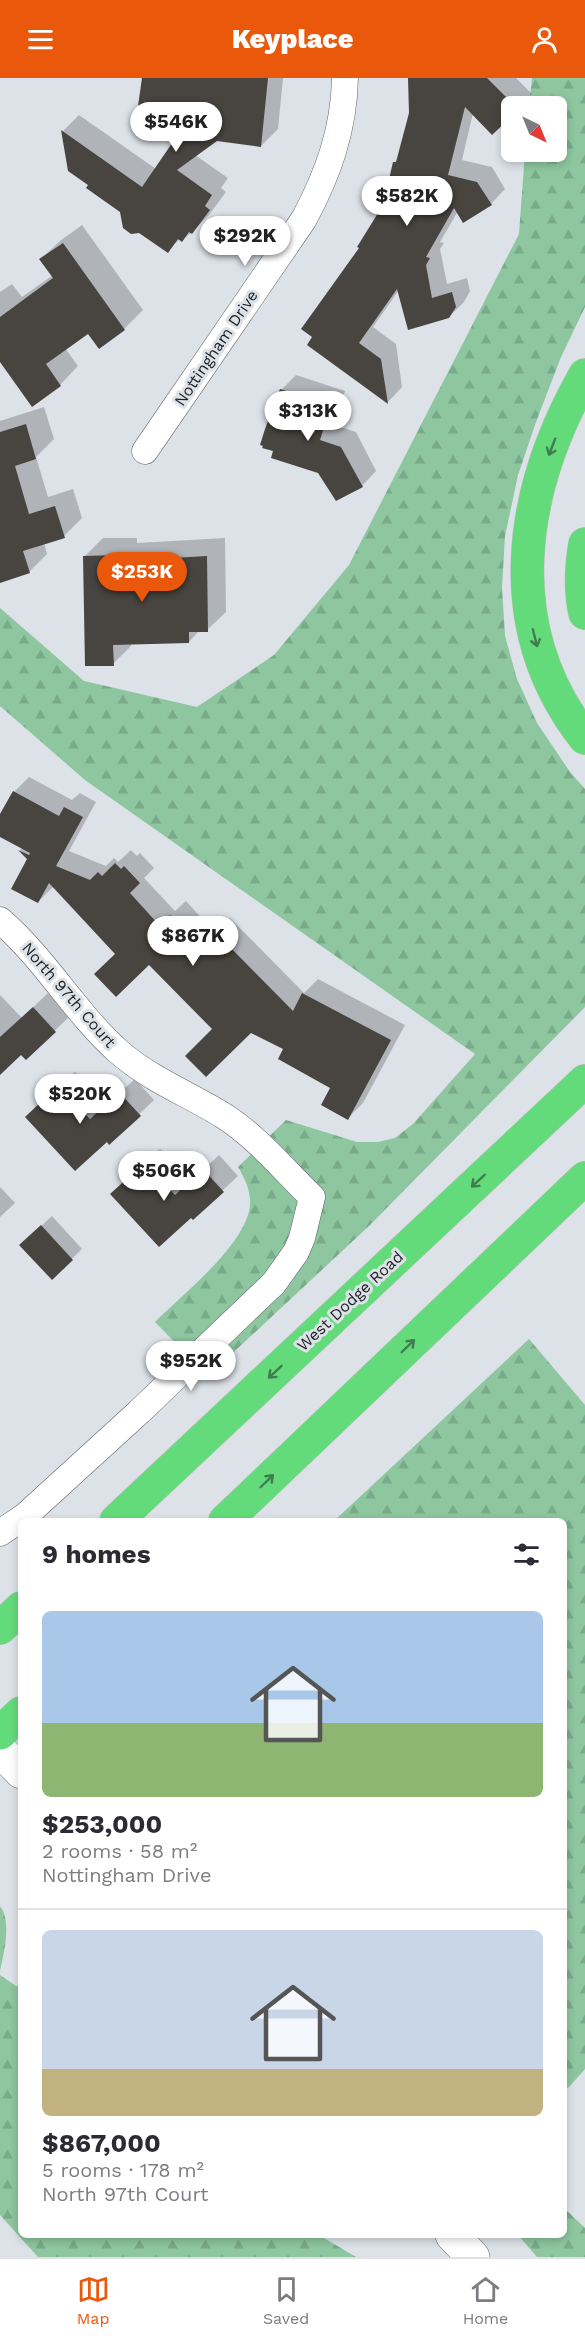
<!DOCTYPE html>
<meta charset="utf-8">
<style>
:root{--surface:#fff;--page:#f2f2f3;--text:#2b2b33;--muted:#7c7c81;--line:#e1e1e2;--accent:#ea580c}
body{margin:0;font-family:"Work Sans",sans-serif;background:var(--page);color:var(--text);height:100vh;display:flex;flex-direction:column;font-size:22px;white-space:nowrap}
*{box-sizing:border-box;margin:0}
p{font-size:20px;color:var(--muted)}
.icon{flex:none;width:33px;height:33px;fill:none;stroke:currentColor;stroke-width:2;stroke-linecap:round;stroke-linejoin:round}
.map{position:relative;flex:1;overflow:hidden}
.drawer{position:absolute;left:18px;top:1440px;width:549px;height:720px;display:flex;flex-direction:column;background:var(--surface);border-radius:9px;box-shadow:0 3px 9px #0003}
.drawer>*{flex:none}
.needle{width:39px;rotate:137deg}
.tools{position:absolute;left:501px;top:18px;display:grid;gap:12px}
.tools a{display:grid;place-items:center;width:66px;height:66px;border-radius:9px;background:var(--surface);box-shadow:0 3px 9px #0003;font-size:30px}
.price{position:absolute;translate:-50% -51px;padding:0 14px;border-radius:21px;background:#fff;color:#222;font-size:20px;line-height:39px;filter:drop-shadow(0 2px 3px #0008)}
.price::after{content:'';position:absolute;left:50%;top:36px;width:18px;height:14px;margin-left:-9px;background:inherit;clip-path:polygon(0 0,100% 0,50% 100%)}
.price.selected{background:var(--accent);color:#fff}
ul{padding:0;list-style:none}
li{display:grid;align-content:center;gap:12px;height:318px;padding:0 24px}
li+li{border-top:2px solid var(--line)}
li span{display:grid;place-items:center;height:186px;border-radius:9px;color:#555}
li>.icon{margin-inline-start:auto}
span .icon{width:108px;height:108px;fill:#fffc;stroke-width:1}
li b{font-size:26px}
h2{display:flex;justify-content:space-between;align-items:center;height:72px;padding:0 24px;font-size:26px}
header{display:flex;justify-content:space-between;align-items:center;height:78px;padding:0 24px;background:var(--accent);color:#fff;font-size:27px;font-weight:800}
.dock{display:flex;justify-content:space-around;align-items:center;height:84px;border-top:2px solid var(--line);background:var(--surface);font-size:16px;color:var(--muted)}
.dock a{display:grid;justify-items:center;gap:3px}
.dock .selected{color:var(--accent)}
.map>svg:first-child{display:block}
.forest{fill:url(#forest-firs)}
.shadow{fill:#0003}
.building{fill:#48443f}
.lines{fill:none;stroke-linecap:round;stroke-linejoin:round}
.street-casing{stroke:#5e6369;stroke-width:27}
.secondary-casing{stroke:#5e6369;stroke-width:34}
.highway-casing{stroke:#c0c0c1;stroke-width:34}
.street{stroke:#fff;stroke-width:26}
.secondary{stroke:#fff;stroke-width:33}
.highway{stroke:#64db7a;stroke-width:33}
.oneway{stroke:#407d4e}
.labels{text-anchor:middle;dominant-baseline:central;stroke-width:6;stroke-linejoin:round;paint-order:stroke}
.street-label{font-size:16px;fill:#1d1f21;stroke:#dce2e8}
</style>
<header><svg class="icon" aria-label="menu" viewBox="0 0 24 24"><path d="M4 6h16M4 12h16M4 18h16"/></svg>Keyplace<svg class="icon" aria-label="person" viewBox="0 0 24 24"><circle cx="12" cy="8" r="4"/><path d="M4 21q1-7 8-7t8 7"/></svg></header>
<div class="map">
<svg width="585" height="2179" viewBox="0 0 585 2179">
<defs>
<pattern id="forest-firs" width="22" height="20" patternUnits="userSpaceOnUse" patternTransform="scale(1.5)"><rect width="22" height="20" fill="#8dc69f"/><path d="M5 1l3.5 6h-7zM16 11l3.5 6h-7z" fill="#79aa89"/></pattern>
</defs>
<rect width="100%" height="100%" fill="#dce2e8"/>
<!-- forest -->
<path class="forest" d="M532 0H585V229L561 279 536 344 518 397 505 458 502 510 505 558 517 601 537 645 570 694 585 711V929L369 1148 208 1298 155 1244C184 1215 238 1173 249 1134 253 1118 246 1102 238 1089L286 1042 357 1064H378L395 1060 414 1045 475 976 85 702 0 628V530L84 603 197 629 274 577 349 487 519 156 525 74H556V28H529Z
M529 1261 585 1327V1991L569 2009 564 2011V1443H334Z
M0 1828C12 1844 4 1874 0 1893Z
M0 1897 16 1908H21V2157H319L356 2179H38L0 2137Z
M564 2130 585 2150V2179H537L518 2157H564Z"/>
<!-- shadow -->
<path class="shadow" d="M144 0H283L278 51 261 68 217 61 195 77 228 100 221 110 226 114 209 137 192 154 182 162 180 161 167 173 122 133 69 92 63 53 79 37 156 91 179 58Z
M410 0H516L532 16 519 28 473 35 462 82 492 89 505 111 491 126 458 133 440 164 444 165 440 171 447 206 467 200 470 213 464 224 449 239 399 212 373 249 396 266 402 309 388 324 309 266 385 128 395 84 399 81 410 35Z
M82 147 143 232 124 251 99 269 88 254 65 270 78 288 60 307 0 281V214L12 206 22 219 53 197 41 181 60 163Z
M296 297 345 313 334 347 356 354 376 393 362 408 337 421 281 312Z
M44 329 54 361 36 379 48 419 73 411 82 440 64 458 44 465 47 476 29 494 0 503V343Z
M103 460H137V465L225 460 226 534 207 552H200L189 564 131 565V568L113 586 84 479Z
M29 699 72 722 80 715 96 724 69 773 106 788 114 780 118 784 131 772 137 778 140 775 154 790 144 800 175 833 186 823 215 855 230 840 304 915 318 901 405 947 363 1025 348 1040 332 1009 285 971 251 953 214 951 149 885 117 875 54 808 38 824 29 781 20 772 23 769 0 757V740L14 714Z
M48 915 70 938 26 980 21 975 0 995V917L22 940Z
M75 994 106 1027 135 1001 154 1022 109 1065 42 1025Z
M160 1071 190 1104 219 1077 238 1098 193 1140 127 1102Z
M0 1109 15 1125 0 1139Z
M52 1138 82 1171 52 1200 32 1157Z"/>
<!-- building -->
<path class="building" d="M142 0H268L261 69 217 63 177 92 212 117 205 128 210 132 192 156 189 154 182 164 178 161 168 175 139 155 131 156 123 150 120 134 86 110 88 107 68 93 61 52 142 109 177 58 157 31 138 28Z
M408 0H487L515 28H512V38L492 57 465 29 448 97 477 104 492 127 463 145 454 130 426 179 430 180 426 187 432 220 452 214 456 229 449 240 408 252 397 211 359 265 381 281 388 326 307 267 312 259 301 251 359 170 357 169 383 127 393 84H396L409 35Z
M63 165 125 252 99 271 88 256 46 286 61 308 32 329 0 284V239L53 200 39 181Z
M280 311 331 327 320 362 341 369 363 409 336 423 318 395 271 380 273 373 262 370 263 368 260 367 265 351Z
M26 346 36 381 15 388 29 436 55 428 65 460 23 473 30 495 0 505V354Z
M119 477V483L207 478 208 554H189V565L113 567 114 588H85L83 478Z
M13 713 59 738 64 729 83 739 56 788 90 802 98 794 102 798 115 785 121 791 124 788 140 805 130 815 159 847 170 837 200 868 215 854 293 933 302 915 391 962 348 1042 321 1027 330 1010 278 981 283 971 251 955 206 999 185 978 212 951 149 887 116 919 94 896 115 876 49 805 38 825 11 811 27 781 18 772 29 777 30 775 0 759V736Z
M33 929 56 954 26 982 21 977 0 997V959Z
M59 1007 90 1041 119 1014 141 1038 109 1067 107 1064 75 1093 25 1039Z
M144 1085 175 1117 203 1091 224 1114 193 1142 191 1140 159 1169 110 1116Z
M41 1147 73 1182 52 1202 19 1167Z"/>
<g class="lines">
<defs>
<path id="street" d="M145 373 304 141C328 96 344 52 345 0
M0 842C46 882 75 935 119 974 151 1002 189 1016 224 1038 257 1059 284 1092 312 1119L302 1160 296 1174 274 1205 139 1334 25 1438 0 1455"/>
<path id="secondary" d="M0 1672 21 1694
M452 2157 473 2179"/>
<path id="highway" d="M585 297C519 413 498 549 585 660
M585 466C581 489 580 512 585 535
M116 1443 585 1003
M225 1443 585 1100
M0 1550 21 1530
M0 1655 21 1635"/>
</defs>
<!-- street casing -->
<use href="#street" class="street-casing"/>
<!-- secondary casing -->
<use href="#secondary" class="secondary-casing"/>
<!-- highway casing -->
<use href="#highway" class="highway-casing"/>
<!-- street -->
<use href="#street" class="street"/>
<!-- secondary -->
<use href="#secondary" class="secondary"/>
<!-- highway -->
<use href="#highway" class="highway"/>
</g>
<!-- one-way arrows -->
<defs><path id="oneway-shaft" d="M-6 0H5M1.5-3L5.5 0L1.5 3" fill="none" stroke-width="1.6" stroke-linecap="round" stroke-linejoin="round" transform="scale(1.5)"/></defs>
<g class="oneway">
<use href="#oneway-shaft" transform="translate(552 369) rotate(111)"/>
<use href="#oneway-shaft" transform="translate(535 560) rotate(76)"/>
<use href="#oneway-shaft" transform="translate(478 1103) rotate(137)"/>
<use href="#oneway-shaft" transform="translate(408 1268) rotate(-44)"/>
<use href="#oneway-shaft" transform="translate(275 1294) rotate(137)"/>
<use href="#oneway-shaft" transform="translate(267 1403) rotate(-44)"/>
</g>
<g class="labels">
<!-- street labels -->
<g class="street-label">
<text transform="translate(216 270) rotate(-56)">Nottingham Drive</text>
<text transform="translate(69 917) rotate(49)">North 97th Court</text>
<text transform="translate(350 1223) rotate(-43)">West Dodge Road</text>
</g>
</g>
</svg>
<div class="tools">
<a><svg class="needle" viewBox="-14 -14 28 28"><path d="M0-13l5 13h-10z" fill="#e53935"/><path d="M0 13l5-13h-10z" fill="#7c7c81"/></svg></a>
</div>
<b class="price" style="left:176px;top:75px">$546K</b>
<b class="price" style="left:407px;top:149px">$582K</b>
<b class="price" style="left:245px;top:189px">$292K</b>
<b class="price" style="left:308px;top:364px">$313K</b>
<b class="price selected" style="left:142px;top:525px">$253K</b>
<b class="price" style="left:193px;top:889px">$867K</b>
<b class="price" style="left:80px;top:1047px">$520K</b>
<b class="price" style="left:164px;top:1124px">$506K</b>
<b class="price" style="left:191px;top:1314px">$952K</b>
<section class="drawer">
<h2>9 homes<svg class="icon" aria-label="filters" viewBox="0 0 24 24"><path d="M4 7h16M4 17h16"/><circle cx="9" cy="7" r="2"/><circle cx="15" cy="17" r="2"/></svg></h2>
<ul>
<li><span style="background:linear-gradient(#a9c7e8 60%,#8fb573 0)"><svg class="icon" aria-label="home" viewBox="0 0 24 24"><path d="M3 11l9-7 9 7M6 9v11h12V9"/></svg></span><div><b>$253,000</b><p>2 rooms · 58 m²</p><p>Nottingham Drive</p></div></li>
<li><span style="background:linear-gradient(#c9d6e8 75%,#c2b280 0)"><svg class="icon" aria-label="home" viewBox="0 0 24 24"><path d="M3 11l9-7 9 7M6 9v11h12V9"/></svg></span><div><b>$867,000</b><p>5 rooms · 178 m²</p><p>North 97th Court</p></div></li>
</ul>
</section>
</div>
<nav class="dock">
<a class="selected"><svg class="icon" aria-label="map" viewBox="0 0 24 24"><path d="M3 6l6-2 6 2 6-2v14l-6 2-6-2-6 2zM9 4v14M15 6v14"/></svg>Map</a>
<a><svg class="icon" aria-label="saved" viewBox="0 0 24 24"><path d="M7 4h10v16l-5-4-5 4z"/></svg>Saved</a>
<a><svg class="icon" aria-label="home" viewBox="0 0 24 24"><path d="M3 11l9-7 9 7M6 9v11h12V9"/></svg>Home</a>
</nav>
